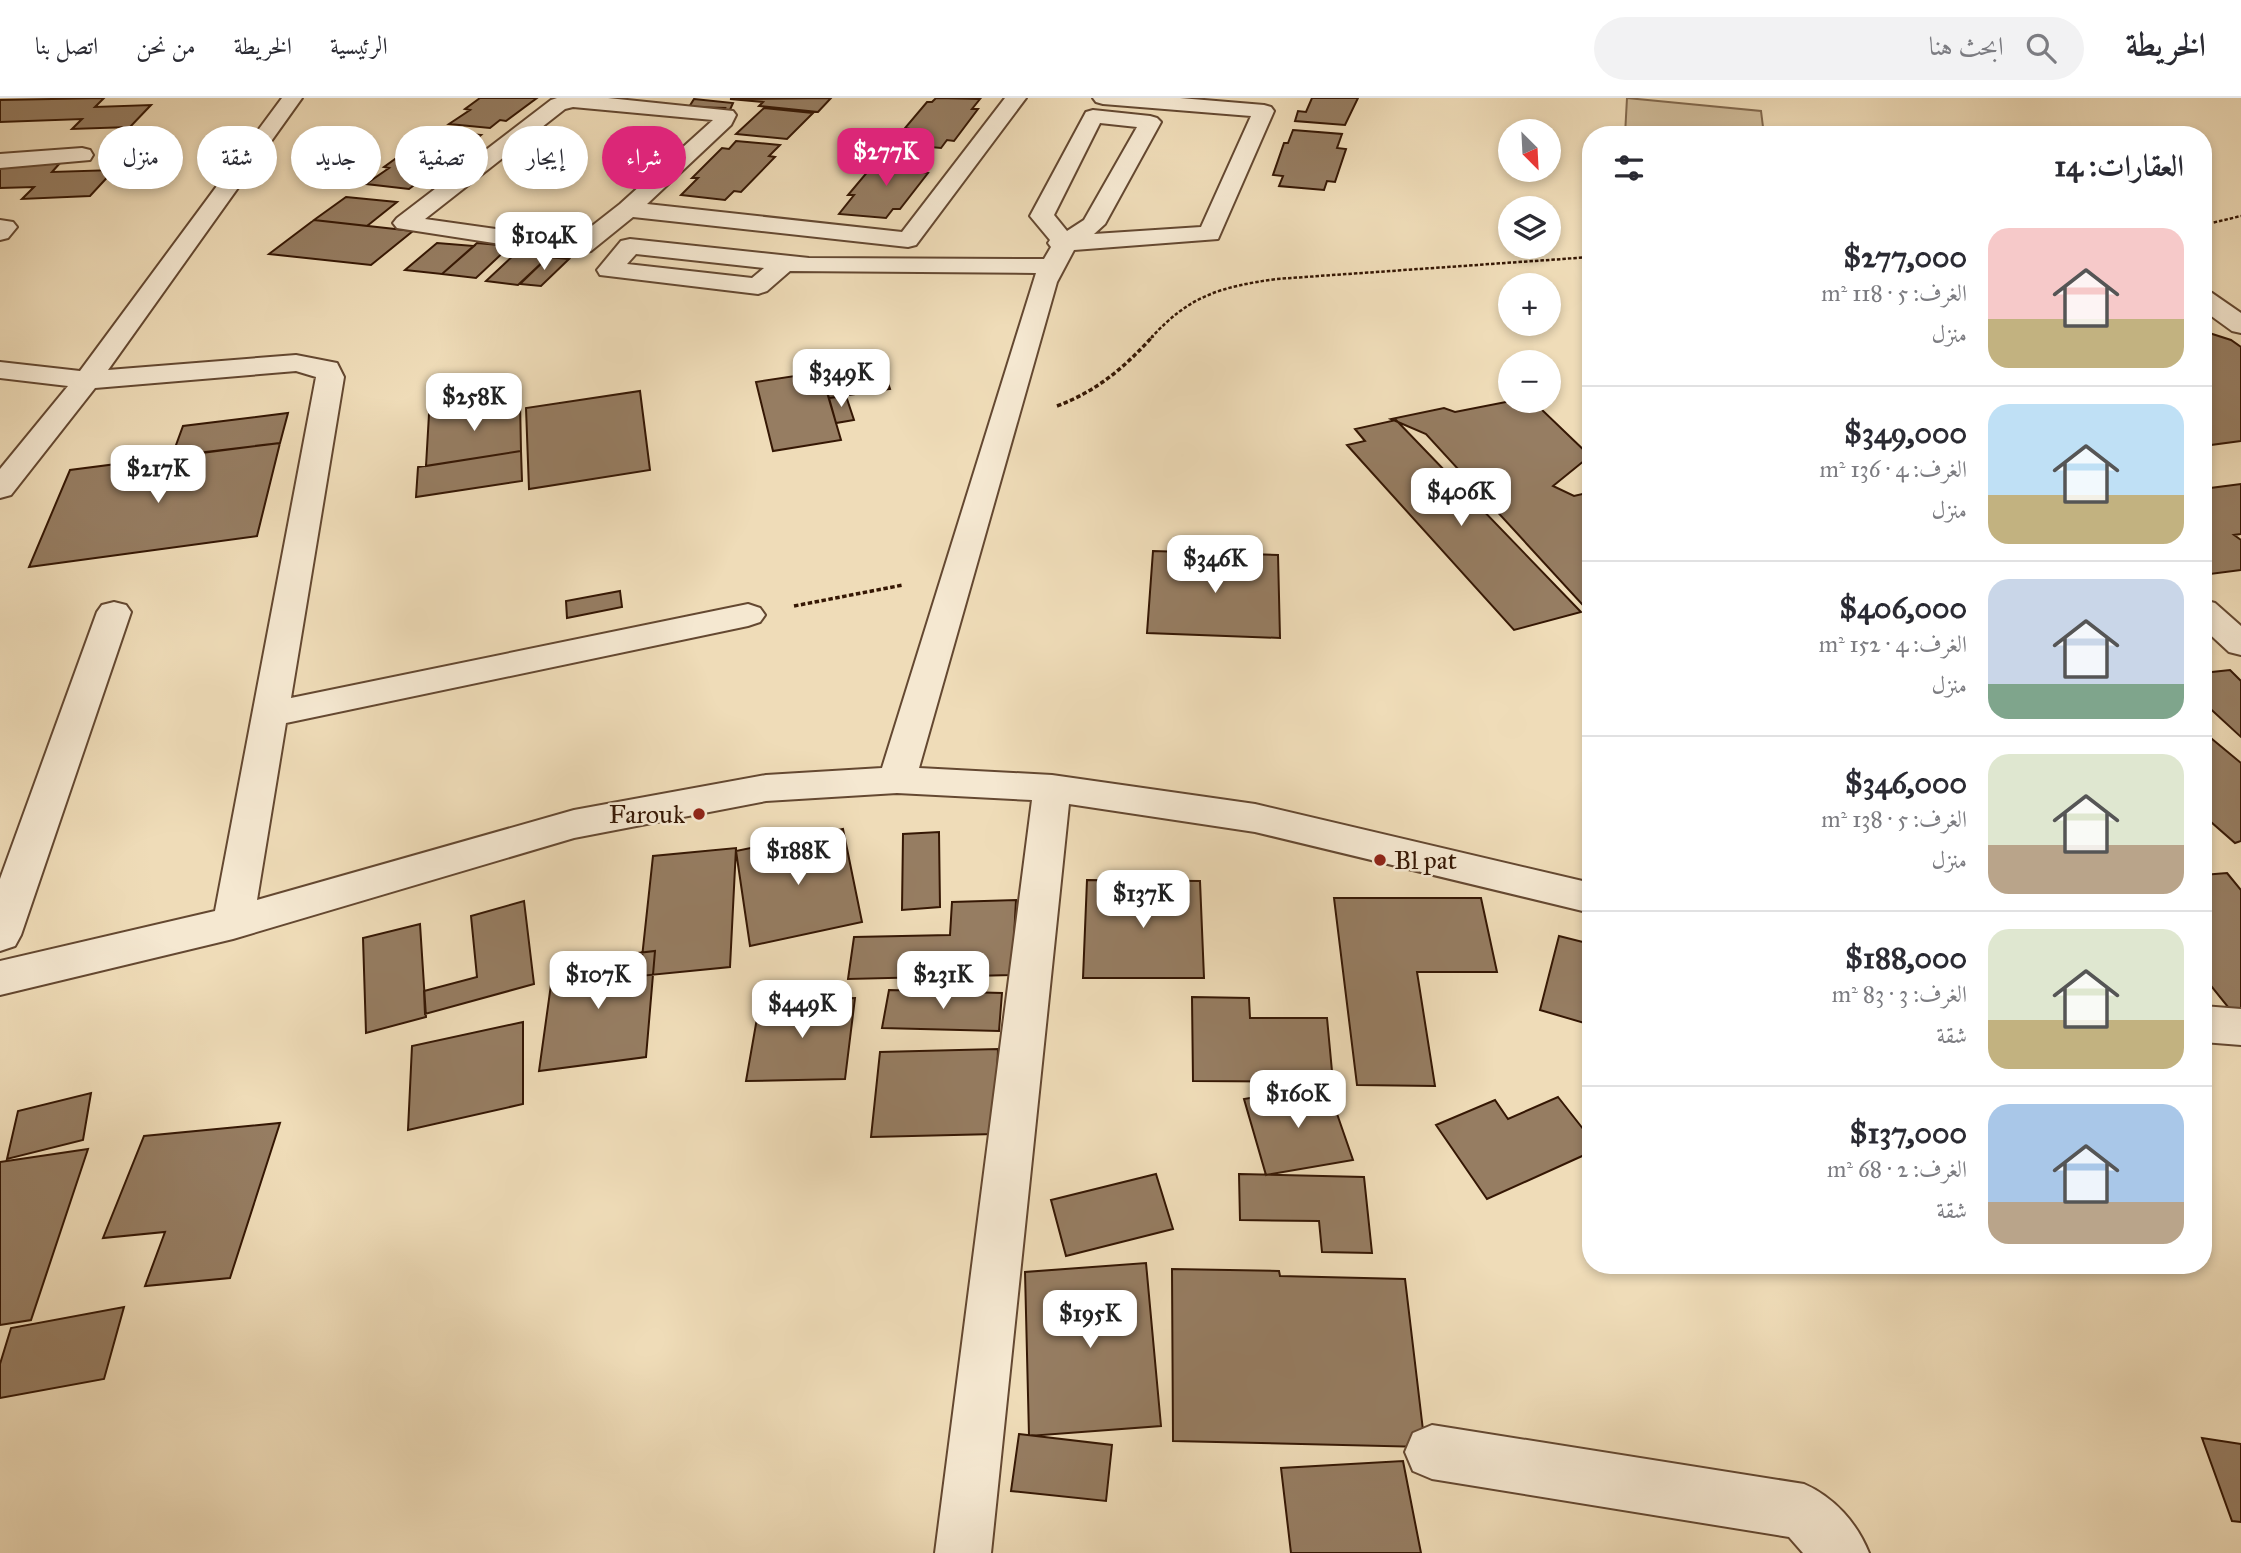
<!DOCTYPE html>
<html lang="ar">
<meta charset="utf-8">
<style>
:root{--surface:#fff;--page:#f2f2f3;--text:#2b2b33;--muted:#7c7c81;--line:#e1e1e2;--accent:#db2777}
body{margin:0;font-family:"IM FELL Great Primer",Amiri,serif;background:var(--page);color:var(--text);direction:rtl;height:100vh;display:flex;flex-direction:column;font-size:26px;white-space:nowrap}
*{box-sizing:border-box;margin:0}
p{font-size:23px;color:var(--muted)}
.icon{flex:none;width:38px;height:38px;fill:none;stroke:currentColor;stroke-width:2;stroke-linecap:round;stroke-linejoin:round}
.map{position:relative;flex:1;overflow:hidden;direction:ltr}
.sheet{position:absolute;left:1582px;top:28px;width:630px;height:1148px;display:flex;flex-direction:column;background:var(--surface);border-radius:28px;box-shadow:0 4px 10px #0003;direction:rtl}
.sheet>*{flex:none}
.banner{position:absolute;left:21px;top:28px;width:665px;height:63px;direction:rtl;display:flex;gap:14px}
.needle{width:46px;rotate:156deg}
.tools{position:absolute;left:1498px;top:21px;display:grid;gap:14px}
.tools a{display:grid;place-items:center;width:63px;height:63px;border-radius:50%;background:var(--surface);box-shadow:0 4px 10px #0003;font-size:35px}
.price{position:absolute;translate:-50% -60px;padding:0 16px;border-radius:14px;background:#fff;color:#222;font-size:23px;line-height:46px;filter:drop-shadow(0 2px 4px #0008)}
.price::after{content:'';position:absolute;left:50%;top:42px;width:21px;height:16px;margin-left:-10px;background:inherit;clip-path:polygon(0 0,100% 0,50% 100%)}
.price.current{background:var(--accent);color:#fff}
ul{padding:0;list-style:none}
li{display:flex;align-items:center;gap:21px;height:175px;padding:0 28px}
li+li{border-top:2px solid var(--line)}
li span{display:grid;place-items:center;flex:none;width:196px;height:140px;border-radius:21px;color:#555}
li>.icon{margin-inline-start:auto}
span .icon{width:84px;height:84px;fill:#fffc;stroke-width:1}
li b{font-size:30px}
h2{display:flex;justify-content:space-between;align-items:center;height:84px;padding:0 28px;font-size:30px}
.tag{padding:0 24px;border-radius:32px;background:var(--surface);box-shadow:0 4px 10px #0003;font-size:24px;line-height:63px}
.tag.current{background:var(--accent);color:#fff}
header{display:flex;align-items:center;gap:42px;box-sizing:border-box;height:98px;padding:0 35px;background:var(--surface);border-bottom:2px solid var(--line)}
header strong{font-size:33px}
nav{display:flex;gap:38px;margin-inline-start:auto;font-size:24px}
.search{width:490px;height:63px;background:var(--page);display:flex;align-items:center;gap:18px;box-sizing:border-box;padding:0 24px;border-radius:38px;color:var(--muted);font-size:26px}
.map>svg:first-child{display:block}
.green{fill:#cfbb99;stroke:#82694e;stroke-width:2}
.building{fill:#967d62;stroke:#351704;stroke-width:2}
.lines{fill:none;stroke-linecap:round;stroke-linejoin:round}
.minor-casing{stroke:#644831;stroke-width:4}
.path-far1{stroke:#351704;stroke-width:2.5;stroke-dasharray:3.5 2;stroke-linecap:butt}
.path{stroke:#351704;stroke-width:3.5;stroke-dasharray:4.5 2.5;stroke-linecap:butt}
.minor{fill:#f5e8d1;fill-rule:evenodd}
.poi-dot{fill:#8f2418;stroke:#f5e8d1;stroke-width:2.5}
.labels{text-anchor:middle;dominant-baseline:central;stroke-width:5;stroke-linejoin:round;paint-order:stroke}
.poi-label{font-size:26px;fill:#351704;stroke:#f5e8d1;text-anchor:end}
</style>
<header>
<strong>الخريطة</strong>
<div class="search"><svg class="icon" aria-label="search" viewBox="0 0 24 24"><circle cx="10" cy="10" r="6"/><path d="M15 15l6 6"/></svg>ابحث هنا</div>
<nav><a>الرئيسية</a><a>الخريطة</a><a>من نحن</a><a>اتصل بنا</a></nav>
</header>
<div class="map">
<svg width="2241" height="1455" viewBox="0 0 2241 1455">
<rect width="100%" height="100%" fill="#efdcb8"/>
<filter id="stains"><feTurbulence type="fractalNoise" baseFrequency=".00286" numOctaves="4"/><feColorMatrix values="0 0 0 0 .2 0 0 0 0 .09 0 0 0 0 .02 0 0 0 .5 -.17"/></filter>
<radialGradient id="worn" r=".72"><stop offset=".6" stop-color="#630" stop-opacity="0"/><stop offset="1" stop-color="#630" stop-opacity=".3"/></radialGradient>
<!-- green -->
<path class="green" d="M1627 0 1761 13 1764 37H1625Z"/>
<!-- building -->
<path class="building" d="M104 0 95 9 151 7 130 29 72 31 82 21 0 24V2Z
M480 0H537L506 23 500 22 490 30 449 26 470 12 465 11Z
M831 0 818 14 759 8 763 4 730 1Z
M936 0 980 1 972 11H978L954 43 947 42 941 50 897 46 910 31 905 30 927 4H932Z
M1312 0H1358L1345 27 1295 23 1298 13 1306 14Z
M694 1 733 5 729 14 722 15 725 10 689 9Z
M764 10 813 15 787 41 736 36Z
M1293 32 1342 36 1337 50 1346 51 1335 84 1327 83 1324 92 1279 88 1283 78 1273 77 1284 45H1288Z
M440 33 481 37 467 48H472L427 83 421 82 409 91 366 86 389 70 384 69 424 40 429 41Z
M736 43 780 47 769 58 775 59 741 94 734 93 725 102 681 97 698 80H692L722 50 729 51Z
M887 59 931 63 922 74 928 75 900 111H893L886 120 839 116 854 97H848L874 66 880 67Z
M60 65 52 74 114 72 90 98 22 101 34 89 0 90V68Z
M346 99 397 104 367 128 314 122Z
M314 122 413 133 371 167 269 156Z
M437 145 474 148 442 176 405 172Z
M477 145 510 148 476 180 442 176Z
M516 155 548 159 518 187 486 183Z
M548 159 569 161 541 188 520 186Z
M2203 233 2231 242 2241 249V343L2203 348Z
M881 265 890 291 829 300 821 274Z
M821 274 841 342 773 353 756 284Z
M640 293 650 372 529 391 526 310Z
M846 298 854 322 836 325 829 300Z
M520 303 521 353 426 368 429 316Z
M1511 303H1527L1537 307 1590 358 1553 388 1574 398 1591 394V516L1426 336 1391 321 1444 310 1455 314Z
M288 315 280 345 172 358 183 328Z
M1396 322 1581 514 1514 532 1347 347 1365 343 1355 331Z
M280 345 257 438 29 469 70 372Z
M521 353 522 383 416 399 418 369Z
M2241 386V436L2234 437 2241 442V472L2210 476 2203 470V391Z
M1153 453 1278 457 1280 540 1147 535Z
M620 493 622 509 567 520 566 503Z
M2230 572 2241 583V639L2203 604V575Z
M2206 636 2241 665V743L2235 745 2203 717V637Z
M843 731 862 824 750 848 736 753Z
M939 734 940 809 902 812 903 736Z
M736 750 730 869 640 878 653 758Z
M2227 775 2241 792V914H2232L2203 878V777Z
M1087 782 1200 783 1204 880H1083Z
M1334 800H1481L1497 874H1417L1435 988 1357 987Z
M1016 802 1012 877 848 881 854 839 950 837 952 804Z
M524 803 534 886 425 916 424 893 477 879 471 818Z
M420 826 426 919 366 935 363 840Z
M1559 838 1591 846V927L1540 912Z
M655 853 646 959 539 973 554 865Z
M889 892 1002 895 999 933 882 930Z
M1192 899 1249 900 1250 920H1327L1333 984 1193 983Z
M855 900 845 981 746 983 760 903Z
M523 924V1006L408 1032 412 948Z
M998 951 995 1036 871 1039 880 954Z
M1327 987 1353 1062 1266 1077 1244 1001Z
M91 995 83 1042 7 1061 18 1013Z
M1558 999 1591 1041V1054L1487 1101 1436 1027 1495 1002 1508 1021Z
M280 1025 230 1180 145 1188 165 1134 103 1140 144 1038Z
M88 1051 31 1222 0 1227V1064Z
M1156 1076 1173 1131 1066 1158 1051 1102Z
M1239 1076 1364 1079 1372 1155 1322 1154 1319 1123 1240 1122Z
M1146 1165 1161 1328 1029 1338 1025 1174Z
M1172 1171 1279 1173 1280 1178 1405 1181 1425 1349 1173 1343Z
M124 1209 104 1281 0 1300V1266L11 1230Z
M1019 1336 1112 1347 1106 1403 1011 1393Z
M2202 1340 2241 1346V1424L2232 1423Z
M1403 1363 1421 1455H1291L1281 1370Z"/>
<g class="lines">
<defs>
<path id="minor" d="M282 0H302L108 272 296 257 337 265 344 279 291 600 748 506 760 510 765 517 760 524 748 528 286 625 257 802 574 712 766 677 882 670 1036 175 790 173 767 193 758 196 600 177 597 172 621 143 630 141 809 160 1044 161 1051 149 1048 145 1050 142 1030 118 1086 14 1093 12 1150 18 1157 20 1161 24 1105 126 1094 136 1201 129 1251 18 1103 6 1096 4 1093 0H1180L1264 7 1271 9 1274 13 1218 141 1074 152 1057 184 919 670 1052 677 1255 706 1591 785V815L1255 734 1069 706 991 1455H935L1032 702 897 695 766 703 574 740 233 841 0 897V863L215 813 316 279 296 273 95 290 11 397 0 400V371L68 288 0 280V264L80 273ZM1100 25 1137 29 1084 122 1067 133 1054 117ZM636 156 764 170 752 180 627 166Z
M557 0H608L733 13 736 17 731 27 647 106 902 134 1005 0H1026L916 147 908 149 633 119 591 153 571 157 397 130 393 125 397 120 551 2ZM573 9 713 22 620 106 574 142 425 121 565 11Z
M82 50 90 52 93 57 90 62 0 70V56Z
M0 122 13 124 17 129 8 140 0 142Z
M2203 192 2212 195 2241 215V235L2232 233 2203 212Z
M2203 502 2215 505 2241 528V557L2229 554 2203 530Z
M114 504 126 507 131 514 21 837 15 848 0 853V781L97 514 102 507Z
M2203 908 2241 911V947L2203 944Z
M1432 1327 1804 1386C1834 1399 1857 1425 1869 1455H1803L1789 1439 1432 1381 1413 1373 1405 1354 1413 1335Z"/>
</defs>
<!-- minor casing -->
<use href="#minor" class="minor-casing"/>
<!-- path-far1 -->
<path class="path-far1" d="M2203 127 2241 118
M1151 240C1190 197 1221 189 1276 181L1591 159"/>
<!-- path -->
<path class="path" d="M1057 308C1097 293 1125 269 1153 238
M794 508 903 487"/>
<!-- minor -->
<use href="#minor" class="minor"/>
</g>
<!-- markers -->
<g class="poi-dot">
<circle cx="699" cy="716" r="7"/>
<circle cx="1380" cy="762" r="7"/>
</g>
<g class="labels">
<!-- poi labels -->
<g class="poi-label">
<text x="685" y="716">Farouk</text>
<text x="1394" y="762" text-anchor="start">Bl pat</text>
</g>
</g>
<rect width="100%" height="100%" filter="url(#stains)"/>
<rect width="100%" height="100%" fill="url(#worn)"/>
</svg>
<div class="tools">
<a><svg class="needle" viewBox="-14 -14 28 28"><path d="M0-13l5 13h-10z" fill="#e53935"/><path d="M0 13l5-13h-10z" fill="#7c7c81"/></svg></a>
<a><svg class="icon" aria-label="layers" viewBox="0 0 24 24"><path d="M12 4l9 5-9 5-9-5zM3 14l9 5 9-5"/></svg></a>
<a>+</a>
<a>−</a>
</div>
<b class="price current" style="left:886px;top:90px">$277K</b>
<b class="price" style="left:544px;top:174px">$104K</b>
<b class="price" style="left:841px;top:311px">$349K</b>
<b class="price" style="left:474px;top:335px">$258K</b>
<b class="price" style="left:158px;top:407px">$217K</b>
<b class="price" style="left:1461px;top:430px">$406K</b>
<b class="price" style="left:1215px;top:497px">$346K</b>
<b class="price" style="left:798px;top:789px">$188K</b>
<b class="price" style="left:1143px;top:832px">$137K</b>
<b class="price" style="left:598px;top:913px">$107K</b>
<b class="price" style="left:943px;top:913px">$231K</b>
<b class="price" style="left:802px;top:942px">$449K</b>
<b class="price" style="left:1298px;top:1032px">$160K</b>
<b class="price" style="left:1090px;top:1252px">$195K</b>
<div class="banner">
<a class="tag current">شراء</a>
<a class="tag">إيجار</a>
<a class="tag">تصفية</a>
<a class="tag">جديد</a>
<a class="tag">شقة</a>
<a class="tag">منزل</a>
</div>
<section class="sheet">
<h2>العقارات: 14<svg class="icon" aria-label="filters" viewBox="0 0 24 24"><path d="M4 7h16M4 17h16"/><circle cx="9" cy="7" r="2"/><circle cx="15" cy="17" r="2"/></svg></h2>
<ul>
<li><span style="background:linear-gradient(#f6c9c9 65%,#c2b280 0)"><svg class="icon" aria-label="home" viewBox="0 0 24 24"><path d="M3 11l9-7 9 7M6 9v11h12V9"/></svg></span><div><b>$277,000</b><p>الغرف: 5 · 118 m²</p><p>منزل</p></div></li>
<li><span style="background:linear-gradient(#bfe0f5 65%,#c2b280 0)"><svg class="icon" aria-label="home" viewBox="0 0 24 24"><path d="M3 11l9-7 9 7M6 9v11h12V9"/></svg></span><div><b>$349,000</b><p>الغرف: 4 · 136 m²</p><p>منزل</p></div></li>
<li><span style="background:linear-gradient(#c9d6e8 75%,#7fa58c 0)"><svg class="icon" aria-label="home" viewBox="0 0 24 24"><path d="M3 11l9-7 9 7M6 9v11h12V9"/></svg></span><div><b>$406,000</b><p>الغرف: 4 · 152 m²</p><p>منزل</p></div></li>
<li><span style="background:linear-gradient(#dfe7d0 65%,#b9a48a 0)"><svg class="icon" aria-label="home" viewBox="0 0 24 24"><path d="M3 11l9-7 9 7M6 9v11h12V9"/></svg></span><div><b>$346,000</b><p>الغرف: 5 · 138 m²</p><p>منزل</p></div></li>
<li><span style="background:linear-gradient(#dfe7d0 65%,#c2b280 0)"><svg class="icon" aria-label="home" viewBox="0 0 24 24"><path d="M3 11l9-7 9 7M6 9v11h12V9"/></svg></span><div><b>$188,000</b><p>الغرف: 3 · 83 m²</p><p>شقة</p></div></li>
<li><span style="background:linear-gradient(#a9c7e8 70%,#b9a48a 0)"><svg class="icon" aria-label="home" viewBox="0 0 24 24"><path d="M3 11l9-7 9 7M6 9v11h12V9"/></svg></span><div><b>$137,000</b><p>الغرف: 2 · 68 m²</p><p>شقة</p></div></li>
</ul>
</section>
</div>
